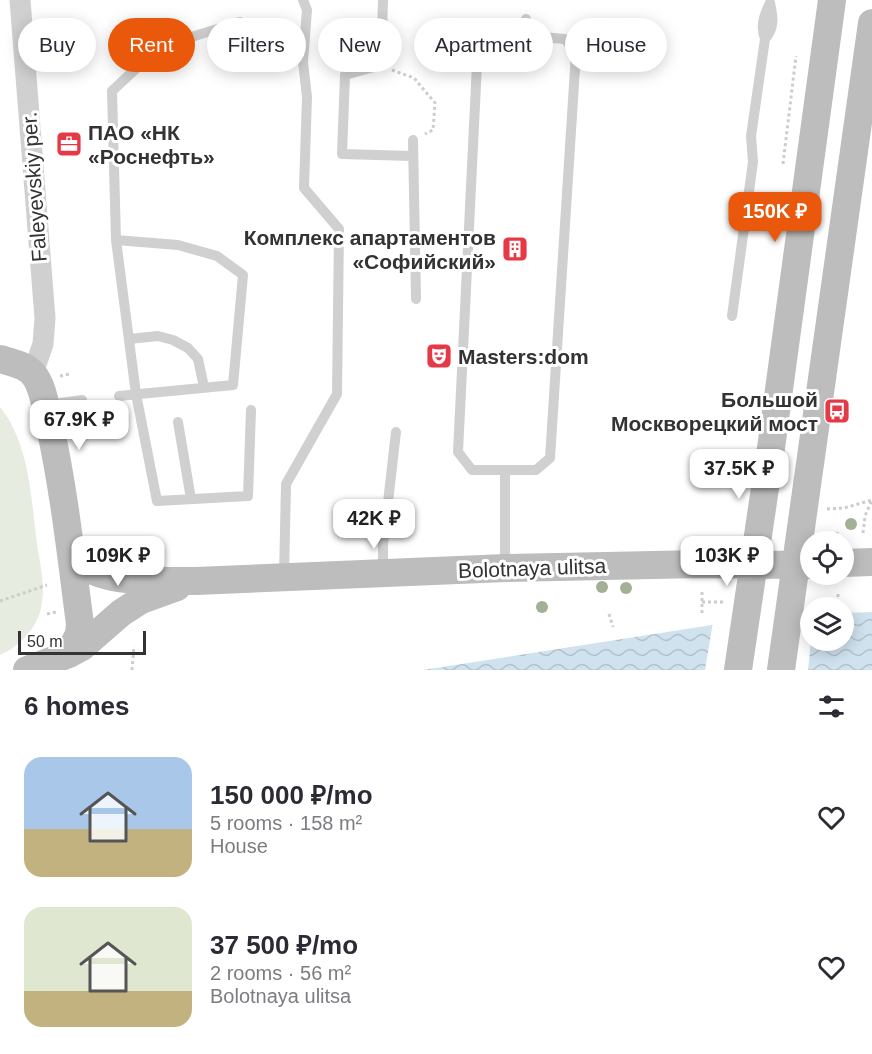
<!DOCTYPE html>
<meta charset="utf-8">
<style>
:root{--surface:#fff;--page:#f2f2f3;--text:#2b2b33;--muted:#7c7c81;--accent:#ea580c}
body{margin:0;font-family:Arial,sans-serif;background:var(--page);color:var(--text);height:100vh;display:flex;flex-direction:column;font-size:22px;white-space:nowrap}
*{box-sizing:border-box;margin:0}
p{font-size:20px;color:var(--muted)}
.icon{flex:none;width:33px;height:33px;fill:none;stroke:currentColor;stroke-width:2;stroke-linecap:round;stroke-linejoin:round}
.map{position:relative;height:670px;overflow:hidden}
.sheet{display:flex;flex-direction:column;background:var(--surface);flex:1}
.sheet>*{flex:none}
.hud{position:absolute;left:18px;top:18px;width:837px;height:54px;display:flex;gap:12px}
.tools{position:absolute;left:800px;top:531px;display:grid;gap:12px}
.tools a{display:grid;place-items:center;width:54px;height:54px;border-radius:50%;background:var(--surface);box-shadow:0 3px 15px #0003;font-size:30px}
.scale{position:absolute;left:18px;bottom:15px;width:128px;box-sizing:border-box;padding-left:6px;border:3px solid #333;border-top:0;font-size:16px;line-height:21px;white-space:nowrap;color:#333;-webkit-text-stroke:4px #fff;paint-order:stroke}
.price{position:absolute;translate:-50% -51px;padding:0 14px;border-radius:12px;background:#fff;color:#222;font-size:20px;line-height:39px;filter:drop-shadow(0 2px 3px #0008)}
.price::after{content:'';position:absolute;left:50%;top:36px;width:18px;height:14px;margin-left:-9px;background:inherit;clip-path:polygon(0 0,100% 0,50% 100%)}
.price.on{background:var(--accent);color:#fff}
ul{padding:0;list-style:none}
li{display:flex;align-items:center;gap:18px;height:150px;padding:0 24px}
li span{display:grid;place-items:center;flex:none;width:168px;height:120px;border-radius:18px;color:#555}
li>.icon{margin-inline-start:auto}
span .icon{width:72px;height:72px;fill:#fffc;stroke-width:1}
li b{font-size:26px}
h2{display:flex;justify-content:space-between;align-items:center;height:72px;padding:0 24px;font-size:26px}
.chip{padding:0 21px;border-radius:27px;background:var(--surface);box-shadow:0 3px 15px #0003;font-size:21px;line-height:54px}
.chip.on{background:var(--accent);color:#fff}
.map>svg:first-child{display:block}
.green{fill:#e6ecdf}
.water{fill:url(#water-waves)}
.pier{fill:#fff}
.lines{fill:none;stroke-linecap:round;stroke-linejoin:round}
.path{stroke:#cdcdcd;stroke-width:3;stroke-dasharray:3 3;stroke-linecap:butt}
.lane{stroke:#d0d0d0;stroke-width:10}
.street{stroke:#d0d0d0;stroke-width:21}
.secondary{stroke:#bdbdbd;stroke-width:28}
.tree{fill:#a2b095}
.labels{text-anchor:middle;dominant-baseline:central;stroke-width:6;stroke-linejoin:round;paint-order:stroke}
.poi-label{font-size:21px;font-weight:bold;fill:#333;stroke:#fff;text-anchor:start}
.street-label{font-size:21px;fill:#333;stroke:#fff}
</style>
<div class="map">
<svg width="872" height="670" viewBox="0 0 872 670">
<defs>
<pattern id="water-waves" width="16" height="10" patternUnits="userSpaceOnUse" patternTransform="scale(1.5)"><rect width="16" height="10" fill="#cfe2ee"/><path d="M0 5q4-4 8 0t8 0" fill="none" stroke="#b2c2cd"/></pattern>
</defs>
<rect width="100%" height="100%" fill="#fff"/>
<!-- green -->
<path class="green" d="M0 407C30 444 31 499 37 544 40 565 46 587 41 608 37 628 19 647 0 655Z"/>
<!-- water -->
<path class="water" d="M872 612V670H423L712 625 810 615V640H843V613Z"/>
<!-- pier -->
<path class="pier" d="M810 612V640L811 641 808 670H705L713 622Z"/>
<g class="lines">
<!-- path -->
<path class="path" d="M392 70 414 78 435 103 433 130 425 134
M783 164 796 56
M60 376 70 374
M827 509 844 508 872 500
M837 532V537
M863 533 865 516 872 500
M838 594V601
M0 601 47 585
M702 602H723
M702 613V590
M47 614 56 612
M609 614 613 627
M132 670 134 646"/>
<!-- lane -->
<path class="lane" d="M383 0 381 65 345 75 342 154 412 156
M770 3C773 16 775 28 765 39 760 26 764 15 770 3Z
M240 22 159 47 112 91 116 240 136 394 157 501 248 496 251 410
M491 33 565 39 576 53 550 458 536 470H472L458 452 478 44Z
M524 36 526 19
M413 140 416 299
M116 240 178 245 217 256 243 275 233 385 119 396
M732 316 753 162 751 136 765 39
M129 339 158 336 173 340 188 348 198 359 204 387
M47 405 82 400
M178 422 191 499
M505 471V566
M387 511 396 432
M383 573V546L384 534
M284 576 286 484 337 394 339 229 304 188 307 97 303 62 307 10 303 0"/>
<!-- street -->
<path class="street" d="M20 0 45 318 43 344 33 373"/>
<!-- secondary -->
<path class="secondary" d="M0 359C10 362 26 365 33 374 43 385 46 409 49 422 64 489 71 556 80 624L79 634 69 654
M71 549C74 555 76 560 81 564 106 584 165 581 196 581L506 568 702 564 810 565
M843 563 872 562
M27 670 69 654 82 647 121 613 141 600 177 587
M738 670 772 441 832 0
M781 670 872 23"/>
</g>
<!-- trees -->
<g class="tree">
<circle cx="851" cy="524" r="6"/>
<circle cx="602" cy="587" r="6"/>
<circle cx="626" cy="588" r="6"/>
<circle cx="542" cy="607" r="6"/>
</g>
<!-- icons -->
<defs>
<symbol id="office-square" viewBox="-11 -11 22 22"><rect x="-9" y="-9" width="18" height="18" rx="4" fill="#e63946" stroke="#fff"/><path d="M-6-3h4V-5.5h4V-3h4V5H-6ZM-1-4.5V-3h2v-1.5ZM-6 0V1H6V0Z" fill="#fff"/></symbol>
<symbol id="building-square" viewBox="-11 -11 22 22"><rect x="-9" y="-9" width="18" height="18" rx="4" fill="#e63946" stroke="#fff"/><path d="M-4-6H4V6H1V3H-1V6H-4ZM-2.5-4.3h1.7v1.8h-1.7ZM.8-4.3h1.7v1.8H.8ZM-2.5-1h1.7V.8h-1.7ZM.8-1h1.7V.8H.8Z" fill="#fff"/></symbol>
<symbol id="theatre-square" viewBox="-11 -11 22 22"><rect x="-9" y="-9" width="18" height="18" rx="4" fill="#e63946" stroke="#fff"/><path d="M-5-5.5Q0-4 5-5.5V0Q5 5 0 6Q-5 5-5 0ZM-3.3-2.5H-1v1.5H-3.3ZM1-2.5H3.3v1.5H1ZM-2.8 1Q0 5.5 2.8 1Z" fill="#fff"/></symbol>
<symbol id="bus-square" viewBox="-11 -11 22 22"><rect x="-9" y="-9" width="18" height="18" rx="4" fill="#e63946" stroke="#fff"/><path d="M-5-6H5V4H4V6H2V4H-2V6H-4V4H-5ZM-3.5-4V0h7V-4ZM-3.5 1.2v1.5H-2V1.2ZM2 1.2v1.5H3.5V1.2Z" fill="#fff"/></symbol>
</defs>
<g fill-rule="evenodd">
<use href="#office-square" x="54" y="129" width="30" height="30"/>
<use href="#building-square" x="500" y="234" width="30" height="30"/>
<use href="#theatre-square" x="424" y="341" width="30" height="30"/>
<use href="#bus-square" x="822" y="396" width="30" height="30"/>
</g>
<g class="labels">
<!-- poi labels -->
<g class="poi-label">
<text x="88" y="132">ПАО «НК<tspan x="88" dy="24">«Роснефть»</tspan></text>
<text x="496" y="237" text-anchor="end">Комплекс апартаментов<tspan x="496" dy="24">«Софийский»</tspan></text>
<text x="458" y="356">Masters:dom</text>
<text x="818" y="399" text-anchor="end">Большой<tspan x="818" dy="24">Москворецкий мост</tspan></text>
</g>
<!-- street labels -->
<g class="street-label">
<text transform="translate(34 187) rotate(-94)">Faleyevskiy per.</text>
<text transform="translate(532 568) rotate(-2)">Bolotnaya ulitsa</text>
</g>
</g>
</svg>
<div class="tools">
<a><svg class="icon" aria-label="locate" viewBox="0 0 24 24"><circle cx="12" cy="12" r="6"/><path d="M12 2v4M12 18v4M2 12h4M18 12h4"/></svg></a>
<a><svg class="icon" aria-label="layers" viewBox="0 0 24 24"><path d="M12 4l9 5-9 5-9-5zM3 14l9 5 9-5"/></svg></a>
</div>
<div class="scale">50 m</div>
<b class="price on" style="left:775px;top:243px">150K ₽</b>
<b class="price" style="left:79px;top:451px">67.9K ₽</b>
<b class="price" style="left:739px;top:500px">37.5K ₽</b>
<b class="price" style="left:374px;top:550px">42K ₽</b>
<b class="price" style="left:118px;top:587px">109K ₽</b>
<b class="price" style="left:727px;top:587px">103K ₽</b>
<div class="hud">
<a class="chip">Buy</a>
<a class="chip on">Rent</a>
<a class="chip">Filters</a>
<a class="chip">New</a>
<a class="chip">Apartment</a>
<a class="chip">House</a>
</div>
</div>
<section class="sheet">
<h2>6 homes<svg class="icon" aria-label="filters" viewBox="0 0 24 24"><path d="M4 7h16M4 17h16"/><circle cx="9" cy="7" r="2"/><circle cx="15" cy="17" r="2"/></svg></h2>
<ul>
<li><span style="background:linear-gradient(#a9c7e8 60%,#c2b280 0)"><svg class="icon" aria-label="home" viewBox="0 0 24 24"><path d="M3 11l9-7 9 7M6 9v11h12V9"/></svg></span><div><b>150 000 ₽/mo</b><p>5 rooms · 158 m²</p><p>House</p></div><svg class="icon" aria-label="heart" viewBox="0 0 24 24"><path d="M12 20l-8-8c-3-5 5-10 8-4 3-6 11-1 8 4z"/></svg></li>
<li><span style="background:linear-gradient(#dfe7d0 70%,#c2b280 0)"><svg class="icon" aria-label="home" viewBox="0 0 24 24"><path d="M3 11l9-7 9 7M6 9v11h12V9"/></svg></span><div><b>37 500 ₽/mo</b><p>2 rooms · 56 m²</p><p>Bolotnaya ulitsa</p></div><svg class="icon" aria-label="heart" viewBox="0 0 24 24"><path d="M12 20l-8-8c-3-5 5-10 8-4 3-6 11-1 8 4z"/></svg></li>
</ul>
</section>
